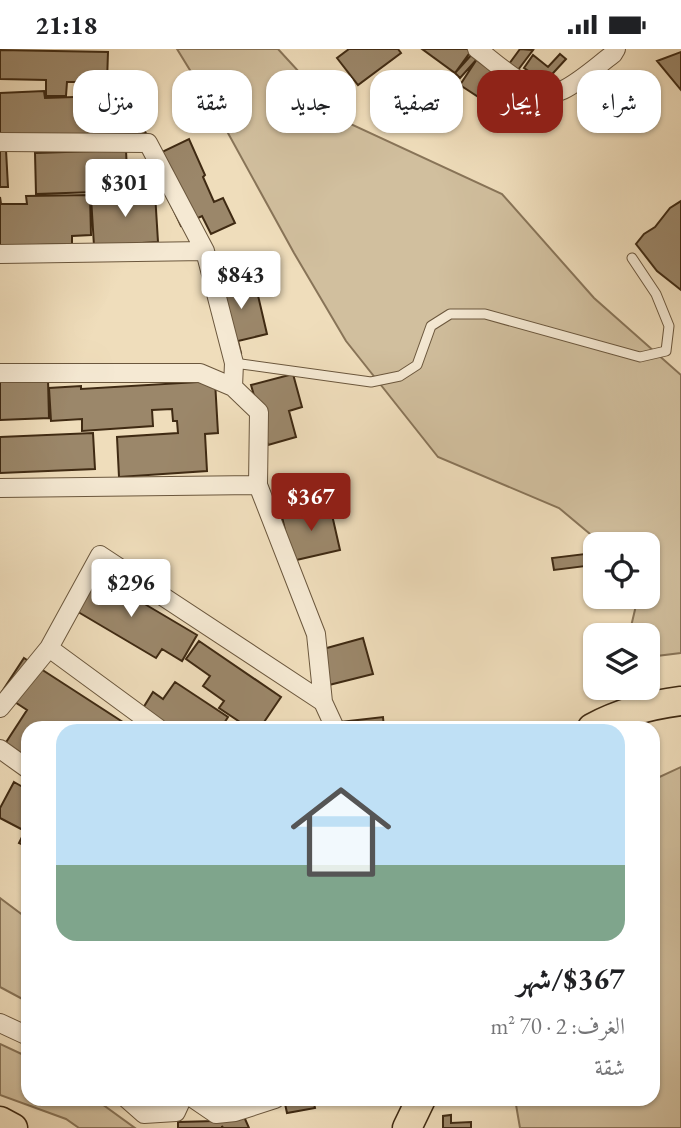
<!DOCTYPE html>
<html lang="ar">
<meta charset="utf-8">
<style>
:root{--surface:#fff;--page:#f2f2f2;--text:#202124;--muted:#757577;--accent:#8f2418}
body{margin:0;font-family:"EB Garamond",Amiri,serif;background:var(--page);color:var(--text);direction:rtl;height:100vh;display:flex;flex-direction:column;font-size:26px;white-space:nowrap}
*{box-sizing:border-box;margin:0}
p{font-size:23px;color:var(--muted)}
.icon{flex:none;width:38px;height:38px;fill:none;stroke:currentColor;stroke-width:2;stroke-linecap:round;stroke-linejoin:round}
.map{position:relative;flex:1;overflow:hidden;direction:ltr}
.details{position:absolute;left:21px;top:672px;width:639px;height:385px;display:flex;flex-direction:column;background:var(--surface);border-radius:21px;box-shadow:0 2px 5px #0004;direction:rtl}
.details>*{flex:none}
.hud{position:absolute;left:21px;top:21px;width:640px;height:63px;direction:rtl;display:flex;gap:14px}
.fabs{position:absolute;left:583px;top:483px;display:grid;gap:14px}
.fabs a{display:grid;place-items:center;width:77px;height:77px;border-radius:14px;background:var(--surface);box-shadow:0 2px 5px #0004;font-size:35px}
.price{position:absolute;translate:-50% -60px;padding:0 16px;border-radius:7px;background:#fff;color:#222;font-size:23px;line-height:46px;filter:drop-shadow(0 2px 4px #0008)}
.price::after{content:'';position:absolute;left:50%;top:42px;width:21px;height:16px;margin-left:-10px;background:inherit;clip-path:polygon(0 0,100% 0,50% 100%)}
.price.active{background:var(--accent);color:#fff}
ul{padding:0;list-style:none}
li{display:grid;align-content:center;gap:14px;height:371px;padding:0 35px}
li span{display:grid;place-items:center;height:217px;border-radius:21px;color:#555}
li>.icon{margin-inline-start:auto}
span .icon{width:126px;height:126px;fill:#fffc;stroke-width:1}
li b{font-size:30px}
.tag{padding:0 24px;border-radius:21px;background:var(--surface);box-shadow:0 2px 5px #0004;font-size:24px;line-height:63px}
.tag.active{background:var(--accent);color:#fff}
.status{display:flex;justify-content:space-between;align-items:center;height:49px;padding:0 35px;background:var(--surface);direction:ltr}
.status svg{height:19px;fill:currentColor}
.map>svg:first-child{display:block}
.green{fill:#d1bf9e;stroke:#887458;stroke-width:2}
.building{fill:#9b876a;stroke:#3f2a13;stroke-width:2}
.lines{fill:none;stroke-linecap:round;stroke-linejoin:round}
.service-casing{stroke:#6b573d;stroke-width:11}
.minor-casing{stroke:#6b573d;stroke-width:20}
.primary-casing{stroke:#3f2a13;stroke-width:31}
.service{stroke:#f5e9d3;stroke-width:9}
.minor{stroke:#f5e9d3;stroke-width:18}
.primary{stroke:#efddbb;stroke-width:28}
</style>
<div class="status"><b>21:18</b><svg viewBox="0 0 49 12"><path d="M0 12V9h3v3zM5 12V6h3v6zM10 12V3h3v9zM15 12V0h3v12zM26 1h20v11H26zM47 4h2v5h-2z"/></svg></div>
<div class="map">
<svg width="681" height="1079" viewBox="0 0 681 1079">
<rect width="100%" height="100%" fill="#efddbb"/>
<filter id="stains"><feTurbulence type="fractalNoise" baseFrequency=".00286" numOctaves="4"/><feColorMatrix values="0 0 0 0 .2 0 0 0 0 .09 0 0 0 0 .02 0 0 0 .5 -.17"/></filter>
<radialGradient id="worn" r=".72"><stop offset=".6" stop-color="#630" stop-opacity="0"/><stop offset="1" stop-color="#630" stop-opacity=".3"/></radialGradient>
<!-- green -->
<path class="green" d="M177 0H278L344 72 502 145 594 249 681 326V604L648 608V586H629L638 548H648V495H602L559 459 438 408 346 292 294 204 223 75Z
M681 718V1079H520L515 1050H653V731Z
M0 849 28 870V953L0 938Z
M0 995 28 1008V1050H95L135 1079H79L66 1070 0 1046Z"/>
<!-- building -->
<path class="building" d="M349 0H398L401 4 358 36 337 9Z
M422 0H469L471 2 455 24Z
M520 0 533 1 518 21 509 15Z
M0 1 108 3 107 33H67L66 47H46V31L0 30Z
M681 3V41L657 12Z
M473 4 478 9 460 29 455 24Z
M560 5 566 10 545 33 524 19 533 6 548 18Z
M479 7 531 42 512 70 460 36Z
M44 42 45 49 104 47 105 85 0 89V44Z
M142 76 156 106 189 90 205 126 203 128 214 153 223 149 235 174 211 185 202 167 181 177 135 79Z
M0 101H6L8 138H0Z
M126 101 127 123 96 124V143L36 145 35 104Z
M155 144 158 193 94 197 91 148Z
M90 146 91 186 72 187V195L0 197V148L1 155H27L26 147Z
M681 152V241L657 222 636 195 644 185 655 178 670 159Z
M253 225 267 285 238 292 241 304 231 306 217 234Z
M293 325 302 358 289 362 296 388 268 396 251 336Z
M48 331 49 369 0 371V333Z
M215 332 218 384 205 385 207 422 119 428 117 388 178 384 177 372H173L172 360 152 361 153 377 82 382V370L51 372 49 339 81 337V340Z
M93 384 95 420 0 424V388Z
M330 457 340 501 292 512 282 468Z
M593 504 594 516 554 521 552 509Z
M89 522 197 586 182 612 162 600 156 609 68 557Z
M363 589 373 625 325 637 316 602Z
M199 592 281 648 260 679H249L219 659 224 652 203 637 210 627 186 610Z
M24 609 132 679H28V715L3 698 27 661 1 644Z
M175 633 228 668 221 679H163L140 664 153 643 163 650Z
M383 668 384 679H341V673Z
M14 733 28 741V798L19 794 25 782 0 769V759Z
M284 1050H313L315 1059 287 1064Z
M242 1063 249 1079H223L222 1077V1079H178V1073L215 1072Z
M451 1066V1074L471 1073V1079H443V1067Z"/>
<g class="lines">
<defs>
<path id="service" d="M234 314 371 333 400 327 417 316 431 277 450 265H485L640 308 666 302 669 277 656 245 632 209"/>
<path id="minor" d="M477 0C498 15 536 54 563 41 581 32 597 17 613 5L616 0
M0 93 148 94 205 202 234 314 233 338
M0 205 205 202
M0 324H200L233 338 259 363 258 436 316 585 323 653
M0 439 258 436
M49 599 158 679
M0 659 49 599 100 506 323 653 335 679
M0 700 28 720
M0 974 28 987
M127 1050 144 1065 176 1063 182 1050
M194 1050 216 1065 235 1063 275 1050"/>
<path id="primary" d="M592 679C620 664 649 656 681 652
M0 1072 13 1079
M407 1079 421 1050"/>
</defs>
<!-- service casing -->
<use href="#service" class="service-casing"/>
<!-- minor casing -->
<use href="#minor" class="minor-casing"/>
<!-- primary casing -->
<use href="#primary" class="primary-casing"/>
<!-- service -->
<use href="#service" class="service"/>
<!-- minor -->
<use href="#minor" class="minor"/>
<!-- primary -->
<use href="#primary" class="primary"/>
</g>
<rect width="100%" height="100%" filter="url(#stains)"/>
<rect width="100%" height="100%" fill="url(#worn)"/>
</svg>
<div class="fabs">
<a><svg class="icon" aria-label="locate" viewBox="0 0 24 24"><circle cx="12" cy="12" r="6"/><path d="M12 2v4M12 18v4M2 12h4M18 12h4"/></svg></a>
<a><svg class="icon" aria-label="layers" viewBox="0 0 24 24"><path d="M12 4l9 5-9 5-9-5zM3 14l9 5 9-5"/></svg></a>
</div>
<b class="price" style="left:125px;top:170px">$301</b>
<b class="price" style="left:241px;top:262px">$843</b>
<b class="price active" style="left:311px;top:484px">$367</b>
<b class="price" style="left:131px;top:570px">$296</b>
<div class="hud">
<a class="tag">شراء</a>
<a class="tag active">إيجار</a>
<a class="tag">تصفية</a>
<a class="tag">جديد</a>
<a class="tag">شقة</a>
<a class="tag">منزل</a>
</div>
<section class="details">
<ul>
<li><span style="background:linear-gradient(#bfe0f5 65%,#7fa58c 0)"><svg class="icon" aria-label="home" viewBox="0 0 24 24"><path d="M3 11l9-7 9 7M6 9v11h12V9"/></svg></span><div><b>$367/شهر</b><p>الغرف: 2 · 70 m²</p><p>شقة</p></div></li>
</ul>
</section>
</div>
